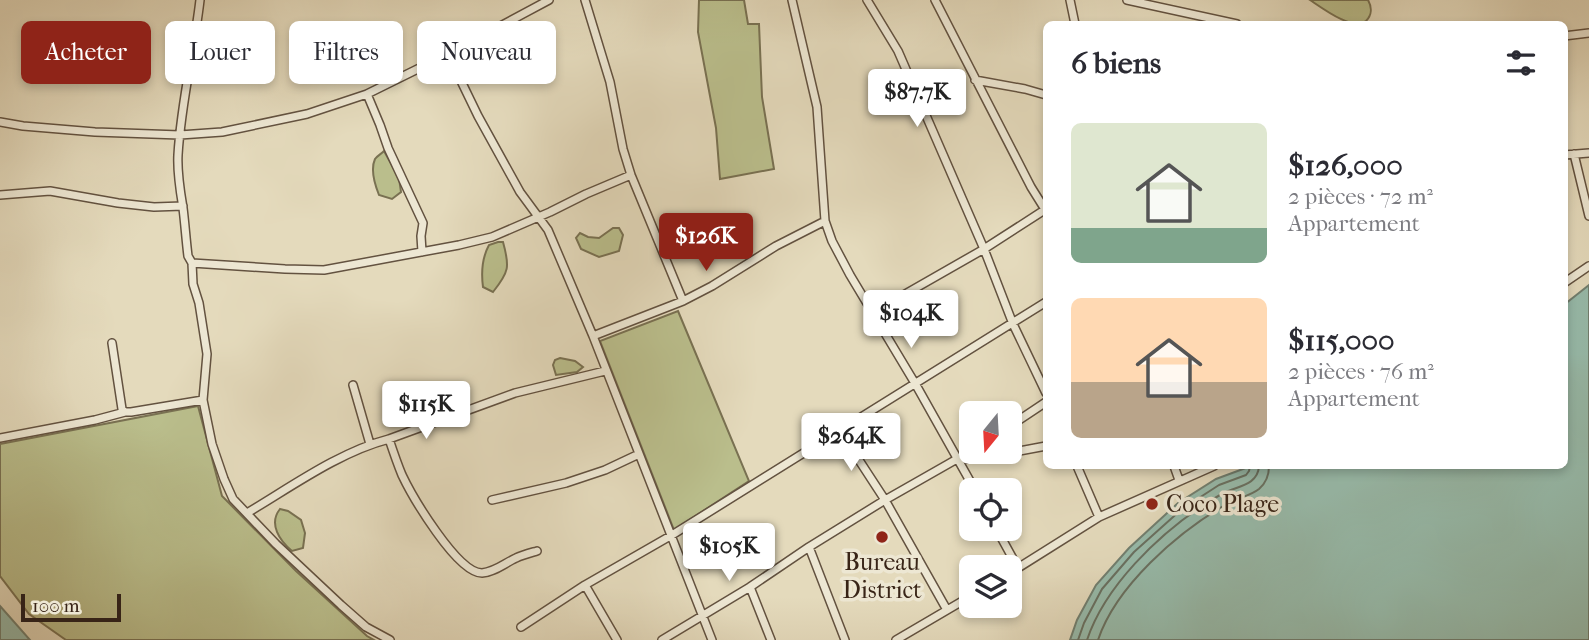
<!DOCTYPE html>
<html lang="fr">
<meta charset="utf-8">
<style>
:root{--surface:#fff;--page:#f7f7f7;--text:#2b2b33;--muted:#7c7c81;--accent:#8f2418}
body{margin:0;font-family:"IM FELL French Canon",serif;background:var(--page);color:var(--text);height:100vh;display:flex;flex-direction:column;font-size:26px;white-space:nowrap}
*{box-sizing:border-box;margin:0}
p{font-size:23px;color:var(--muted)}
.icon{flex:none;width:38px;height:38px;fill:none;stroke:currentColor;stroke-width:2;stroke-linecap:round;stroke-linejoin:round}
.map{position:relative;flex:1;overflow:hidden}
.sheet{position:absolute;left:1043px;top:21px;width:525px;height:448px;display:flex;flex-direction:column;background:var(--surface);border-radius:10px;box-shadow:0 4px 10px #0003}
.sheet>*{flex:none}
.guide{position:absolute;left:21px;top:21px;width:665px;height:63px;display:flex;gap:14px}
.needle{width:46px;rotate:198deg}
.buttons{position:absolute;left:959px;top:401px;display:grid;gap:14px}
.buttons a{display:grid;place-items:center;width:63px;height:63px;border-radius:10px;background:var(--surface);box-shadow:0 4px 10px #0003;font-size:35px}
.scale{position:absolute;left:21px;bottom:18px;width:100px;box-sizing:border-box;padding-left:7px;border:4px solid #382417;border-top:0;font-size:19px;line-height:24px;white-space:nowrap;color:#382417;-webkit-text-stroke:5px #ede7d3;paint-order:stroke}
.price{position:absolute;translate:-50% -60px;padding:0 16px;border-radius:7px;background:#fff;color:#222;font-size:23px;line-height:46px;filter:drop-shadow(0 2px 4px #0008)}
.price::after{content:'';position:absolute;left:50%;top:42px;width:21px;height:16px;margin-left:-10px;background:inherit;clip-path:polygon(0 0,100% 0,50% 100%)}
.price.on{background:var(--accent);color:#fff}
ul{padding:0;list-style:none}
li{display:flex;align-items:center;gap:21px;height:175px;padding:0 28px}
li span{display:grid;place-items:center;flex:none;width:196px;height:140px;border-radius:10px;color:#555}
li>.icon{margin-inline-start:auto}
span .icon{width:84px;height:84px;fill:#fffc;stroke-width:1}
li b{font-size:30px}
h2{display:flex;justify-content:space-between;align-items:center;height:84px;padding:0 28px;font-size:30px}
.chip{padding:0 24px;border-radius:10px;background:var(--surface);box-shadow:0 4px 10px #0003;font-size:24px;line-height:63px}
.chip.on{background:var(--accent);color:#fff}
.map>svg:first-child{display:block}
.green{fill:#babe8c;stroke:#797152;stroke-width:2}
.water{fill:#97bbab;stroke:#717f70;stroke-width:2}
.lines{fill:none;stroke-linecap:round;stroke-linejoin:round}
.shore{stroke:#687061;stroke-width:2}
.minor-casing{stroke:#635240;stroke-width:10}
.minor{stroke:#ede7d3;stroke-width:7}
.poi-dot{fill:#8f2418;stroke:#ede7d3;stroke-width:2.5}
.labels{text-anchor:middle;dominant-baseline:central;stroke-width:7;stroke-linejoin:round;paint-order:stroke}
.poi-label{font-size:24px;fill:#382417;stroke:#ede7d3;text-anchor:start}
</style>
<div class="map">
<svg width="1589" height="640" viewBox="0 0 1589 640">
<rect width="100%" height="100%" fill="#e4dabc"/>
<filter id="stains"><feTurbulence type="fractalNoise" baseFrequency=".00286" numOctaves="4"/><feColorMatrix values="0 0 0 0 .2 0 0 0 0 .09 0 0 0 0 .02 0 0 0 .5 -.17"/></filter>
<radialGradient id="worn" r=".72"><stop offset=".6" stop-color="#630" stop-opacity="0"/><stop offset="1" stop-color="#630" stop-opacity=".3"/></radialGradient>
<!-- green -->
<path class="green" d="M699 0H744L748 24H759L762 97 774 169 720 179 716 128 698 32Z
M1310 0H1368C1372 7 1372 15 1366 21 1354 32 1322 8 1310 0Z
M384 151 399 178 401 192 392 199 379 195C375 185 370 170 375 159 377 156 381 154 384 151Z
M613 228H619L623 235 619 251 599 257 581 249 576 238 580 233 588 237 599 238Z
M498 242H503C510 267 509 272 493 292L483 287C481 272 482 258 489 245Z
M678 311 749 481 674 530 600 341Z
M560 358 575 361 583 367 577 372 556 375 553 365 555 360Z
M198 406 222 496 296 571 367 636 374 640H66L29 614 0 576V444Z
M280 509 288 511 301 520 305 533 303 548 292 551C280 541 268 524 280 509Z"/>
<!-- water -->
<path class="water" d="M1589 285V640H1070L1077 620 1096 585 1129 548 1178 503 1216 479 1251 466H1564L1565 304Z
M0 606 30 640H0Z"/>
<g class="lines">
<!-- shore -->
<path class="shore" d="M1078 640 1084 623 1102 589 1134 552 1182 509 1219 485 1246 475 1249 471 1250 466
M1087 640C1105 586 1158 535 1205 504 1211 501 1217 496 1224 493 1238 486 1258 485 1259 466
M1098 640C1116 586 1177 533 1225 505 1235 498 1249 497 1259 489 1266 483 1269 475 1269 466"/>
<defs>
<path id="minor" d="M200 0C194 52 181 102 178 155 177 173 180 190 183 208 185 224 186 240 188 256L192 263 193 284 199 303 207 354 203 400 212 444 224 479 233 499 276 544 341 605 366 627 390 640
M585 0 610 82 623 149 631 175 683 301
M792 0 817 107 825 221 832 241 850 275 916 385 975 490
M867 0 898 51 984 249 1013 324 1046 393
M935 0 1031 187 1046 211
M1070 0 1075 24
M1127 0 1237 24
M1564 36 1589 33
M448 54 478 116 520 192 548 230 593 336 712 640
M975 80 1025 89 1046 95
M367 94 380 125 388 148 423 223 421 236 422 252
M0 122 23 126 95 132 180 135 222 132 307 114 367 94 448 54 549 0
M1574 154 1589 216
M1564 155 1589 153
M0 195 50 191 118 203 154 207 183 206
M192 263 285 269 324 270 459 245 492 237 550 212 586 194 631 175
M1564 283 1589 266
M872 313 984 249 1046 209
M593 336 683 301 712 286 776 246 825 221
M112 343 122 409 125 412H131L203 400
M353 385 370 444
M1010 426 1046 402
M840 431 885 500 947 610
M0 438 95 420 125 412
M389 439C393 451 397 463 402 475 412 496 457 573 482 573 495 572 505 563 516 558 522 555 530 553 537 551
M959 459H976L1046 446
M1077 466 1099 517
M1174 466 1179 480
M492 500 566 483 605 470 639 454
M247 513C291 487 339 452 389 439L515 393 605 371
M996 528 1018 568
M809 547 845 640
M1010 573 1099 517 1214 466
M585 585 617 640
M750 587 771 640
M521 627 585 585 672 535 1046 302
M662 640 750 587 809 547 885 500 971 451
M896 640 971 596"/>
</defs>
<!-- minor casing -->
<use href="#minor" class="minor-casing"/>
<!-- minor -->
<use href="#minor" class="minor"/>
</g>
<!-- markers -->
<g class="poi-dot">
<circle cx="1152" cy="504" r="7"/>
<circle cx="882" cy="537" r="7"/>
</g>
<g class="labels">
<!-- poi labels -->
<g class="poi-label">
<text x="1166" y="504">Coco Plage</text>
<text x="882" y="562" text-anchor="middle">Bureau<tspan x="882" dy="28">District</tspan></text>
</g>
</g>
<rect width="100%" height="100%" filter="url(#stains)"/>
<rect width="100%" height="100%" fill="url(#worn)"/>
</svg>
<div class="buttons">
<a><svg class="needle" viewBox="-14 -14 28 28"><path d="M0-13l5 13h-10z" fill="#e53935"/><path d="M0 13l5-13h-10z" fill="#7c7c81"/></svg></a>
<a><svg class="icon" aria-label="locate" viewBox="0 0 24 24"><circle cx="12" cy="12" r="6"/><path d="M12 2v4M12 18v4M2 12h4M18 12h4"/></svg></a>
<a><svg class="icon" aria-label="layers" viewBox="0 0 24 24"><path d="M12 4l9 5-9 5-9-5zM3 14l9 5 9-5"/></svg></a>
</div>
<div class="scale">100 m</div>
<b class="price" style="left:917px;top:129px">$87.7K</b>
<b class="price on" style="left:706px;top:273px">$126K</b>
<b class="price" style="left:911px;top:350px">$104K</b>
<b class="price" style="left:426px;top:441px">$115K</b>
<b class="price" style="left:851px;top:473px">$264K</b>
<b class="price" style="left:729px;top:583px">$105K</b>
<div class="guide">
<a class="chip on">Acheter</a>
<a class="chip">Louer</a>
<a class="chip">Filtres</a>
<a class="chip">Nouveau</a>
</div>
<section class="sheet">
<h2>6 biens<svg class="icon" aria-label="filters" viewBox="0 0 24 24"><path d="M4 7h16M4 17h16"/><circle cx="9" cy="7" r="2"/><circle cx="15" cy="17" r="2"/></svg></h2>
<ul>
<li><span style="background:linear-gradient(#dfe7d0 75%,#7fa58c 0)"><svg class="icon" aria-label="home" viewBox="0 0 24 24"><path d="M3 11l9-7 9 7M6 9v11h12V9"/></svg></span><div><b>$126,000</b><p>2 pièces · 72 m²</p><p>Appartement</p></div></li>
<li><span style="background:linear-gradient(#ffd9b3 60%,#b9a48a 0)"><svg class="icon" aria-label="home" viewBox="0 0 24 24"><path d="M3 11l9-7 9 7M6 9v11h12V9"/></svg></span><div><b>$115,000</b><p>2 pièces · 76 m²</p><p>Appartement</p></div></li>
</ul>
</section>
</div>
